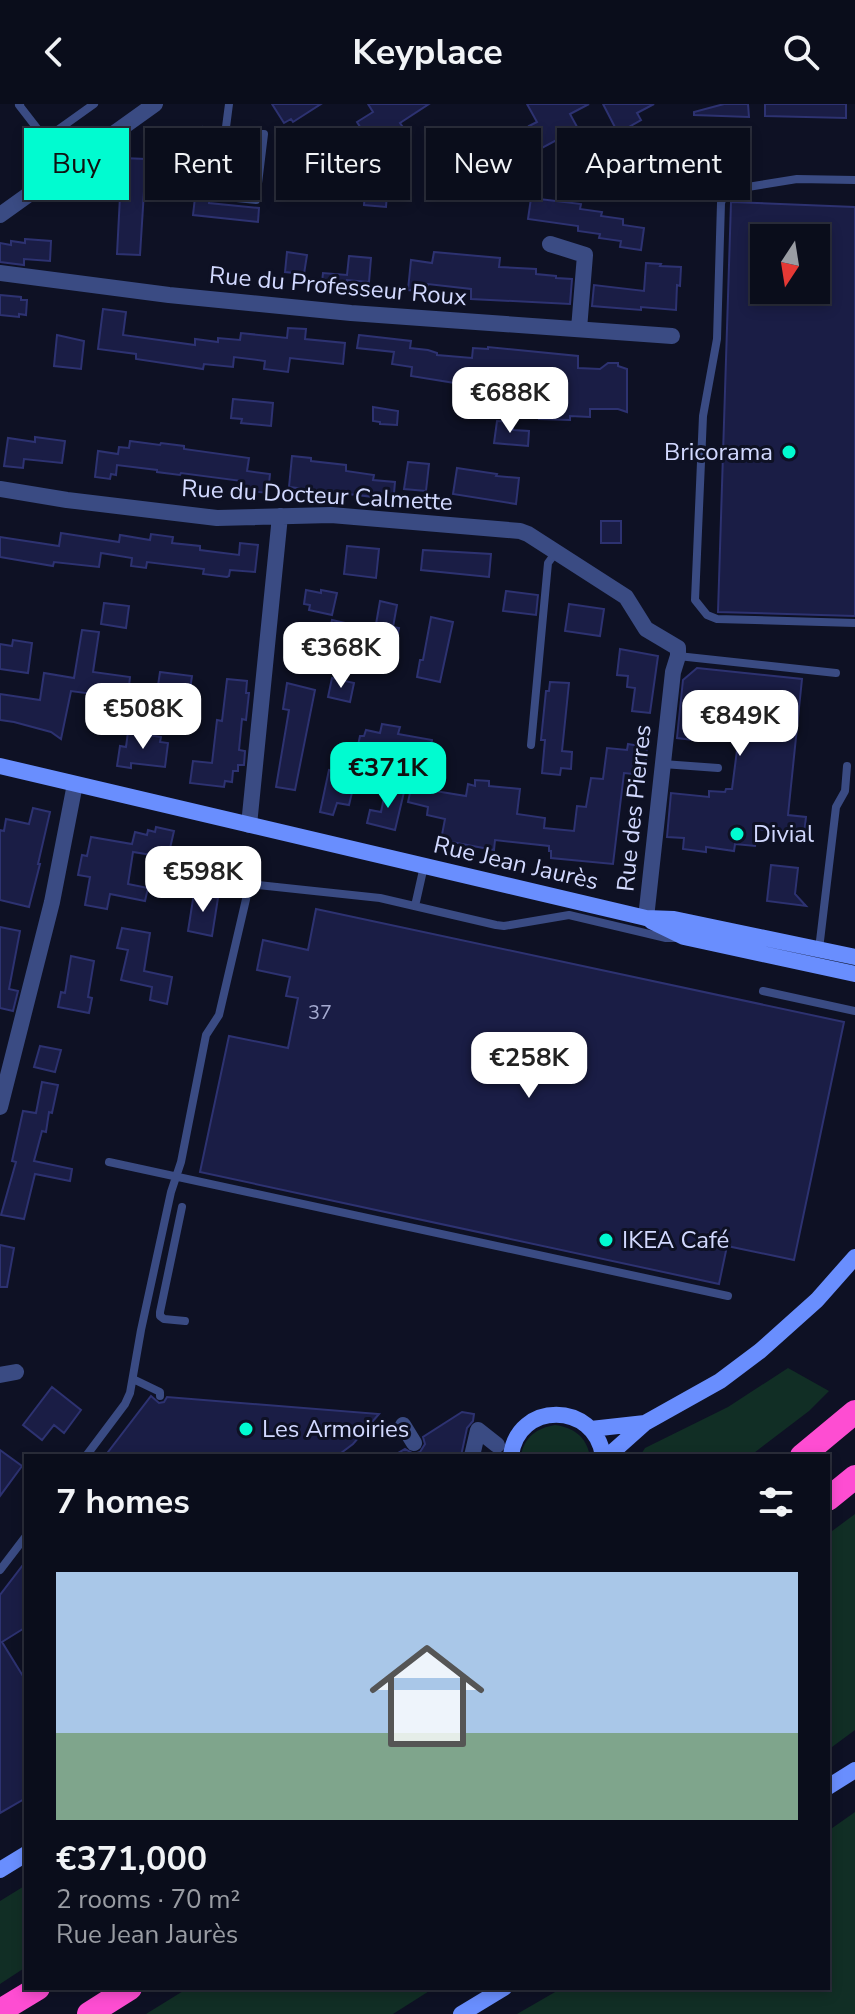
<!DOCTYPE html>
<meta charset="utf-8">
<style>
:root{--surface:#0a0d1b;--page:#131624;--text:#f1f3f6;--muted:#999ca3;--line:#2a2d3a;--accent:#01fbd0}
body{margin:0;font-family:"Nunito Sans",sans-serif;background:var(--page);color:var(--text);height:100vh;display:flex;flex-direction:column;font-size:30px;white-space:nowrap}
*{box-sizing:border-box;margin:0}
p{font-size:26px;color:var(--muted)}
.icon{flex:none;width:44px;height:44px;fill:none;stroke:currentColor;stroke-width:2;stroke-linecap:round;stroke-linejoin:round}
.map{position:relative;flex:1;overflow:hidden}
.panel{position:absolute;left:24px;top:1350px;width:806px;height:536px;display:flex;flex-direction:column;background:var(--surface);border-radius:0px;box-shadow:0 4px 12px #0003,0 0 0 2px var(--line)}
.panel>*{flex:none}
.top-card{position:absolute;left:24px;top:24px;width:808px;height:72px;display:flex;gap:16px}
.needle{width:52px;rotate:192deg}
.fabs{position:absolute;left:750px;top:120px;display:grid;gap:16px}
.fabs a{display:grid;place-items:center;width:80px;height:80px;border-radius:0px;background:var(--surface);box-shadow:0 4px 12px #0003,0 0 0 2px var(--line);font-size:40px}
.price{position:absolute;translate:-50% -68px;padding:0 18px;border-radius:16px;background:#fff;color:#222;font-size:26px;line-height:52px;filter:drop-shadow(0 2px 4px #0008)}
.price::after{content:'';position:absolute;left:50%;top:48px;width:24px;height:18px;margin-left:-12px;background:inherit;clip-path:polygon(0 0,100% 0,50% 100%)}
.price.on{background:var(--accent);color:#111}
ul{padding:0;list-style:none}
li{display:grid;align-content:center;gap:16px;height:424px;padding:0 32px}
li span{display:grid;place-items:center;height:248px;border-radius:0px;color:#555}
li>.icon{margin-inline-start:auto}
span .icon{width:144px;height:144px;fill:#fffc;stroke-width:1}
li b{font-size:34px}
h2{display:flex;justify-content:space-between;align-items:center;height:96px;padding:0 32px;font-size:34px}
.chip{padding:0 28px;border-radius:0px;background:var(--surface);box-shadow:0 4px 12px #0003,0 0 0 2px var(--line);font-size:28px;line-height:72px}
.chip.on{background:var(--accent);color:#111}
header{display:flex;justify-content:space-between;align-items:center;height:104px;padding:0 32px;background:var(--surface);font-size:36px;font-weight:700}
.map>svg:first-child{display:block}
.green{fill:#112e25}
.building{fill:#1a1d45;stroke:#2d3271;stroke-width:2;fill-rule:evenodd}
.lines{fill:none;stroke-linecap:round;stroke-linejoin:round}
.lane{stroke:#3a4b83;stroke-width:8}
.street{stroke:#3a4b83;stroke-width:16}
.secondary{stroke:#698efe;stroke-width:16}
.highway{stroke:#fe4dd2;stroke-width:24}
.poi-dot{fill:#01fbd0;stroke:#0e1124;stroke-width:3}
.labels{text-anchor:middle;dominant-baseline:central;stroke-width:6;stroke-linejoin:round;paint-order:stroke}
.number-label{font-size:20px;fill:#a4aad0}
.street-label{font-size:24px;fill:#d2d9ff;stroke:#0e1124}
.poi-label{font-size:24px;fill:#d2d9ff;stroke:#0e1124;text-anchor:start}
</style>
<header><svg class="icon" aria-label="back" viewBox="0 0 24 24"><path d="M15 5l-7 7 7 7"/></svg>Keyplace<svg class="icon" aria-label="search" viewBox="0 0 24 24"><circle cx="10" cy="10" r="6"/><path d="M15 15l6 6"/></svg></header>
<div class="map">
<svg width="855" height="1910" viewBox="0 0 855 1910">
<rect width="100%" height="100%" fill="#0e1124"/>
<!-- green -->
<path class="green" d="M788 1264 829 1287 809 1307 750 1352H640L645 1344 728 1303Z
M555 1321C574 1324 586 1332 590 1352H521C524 1333 537 1324 555 1321Z
M855 1410V1626L828 1646V1430Z
M855 1708V1910H517L562 1884H828V1727Z
M26 1781V1863L0 1880V1797Z
M188 1884H434L393 1910H146Z"/>
<!-- building -->
<path class="building" d="M272 0H321L293 18 291 15 284 19Z
M368 0H429L400 19 410 33 395 42 393 39 387 42 385 39 378 43 374 37 370 39 357 18 373 8Z
M527 0H589L570 10 582 32 567 40 564 32 542 44 529 22 537 18Z
M603 0H654L637 9 641 16 618 29Z
M724 0H748L749 13 694 11V8Z
M765 0H846V14L765 12Z
M203 23 217 25 209 99 259 104 258 118 193 111Z
M433 38 458 42 455 65 444 64 440 93 426 91Z
M486 51 498 53V56L509 58 507 76 483 73Z
M122 54 146 55 140 151 117 150Z
M295 73 320 76 317 97 293 94Z
M366 76 388 78 386 103 364 101Z
M531 94 581 100 580 105 602 108 601 112 623 115V121L644 124 641 146 620 143 621 137 599 134 600 130 578 127V122L528 115Z
M731 98 855 103V512L718 508ZM764 134H816V186H764Z
M25 135 51 137 50 157 24 155V161L0 158V139L11 141V137L25 139Z
M287 148 307 151 304 170 285 168Z
M434 148 500 154 499 163 536 165V170L556 172V174L572 175 570 200 471 195V185L428 180 427 188 408 186 411 156 432 159Z
M349 152 371 154 369 178 347 176 346 189 321 187 323 169 347 171Z
M646 159 661 160 660 162 681 163 680 182 677 181 676 206 641 203V206L592 202 594 181 644 187Z
M0 191 21 193V196H27L26 211 19 210V213L0 211Z
M103 205 126 208 123 231 195 241V235L218 238V234L240 236 241 229 287 234 288 224 306 225 305 235 345 239 343 260 290 254 288 268 264 265 265 257 234 253 233 263 204 260 203 265 136 255V250L98 245Z
M57 231 84 237 81 265 54 262Z
M359 231 411 237 410 244 428 246 437 249V251L472 254 473 244 488 245V243L578 252V264L600 265 608 259H618V262L627 265V308L618 305H590V313L570 312V316L539 315 543 275 494 270V274L462 271 461 280 411 272 412 263 392 260 394 248 357 244Z
M233 295 273 299 271 322 241 319 242 315 231 314Z
M373 303 398 307 397 321 380 320V318L373 317Z
M497 317 513 318V326L529 327 528 342 494 339Z
M35 333 65 337 62 359 24 355 23 364 4 362 8 334 35 338Z
M130 337 160 341 161 339 184 342V345L249 354 247 367 270 370 268 389 241 386 242 377 181 369 180 371 157 368V366L117 361 116 371 111 370 110 375 95 373 98 347 118 350 119 343 129 344Z
M292 352 311 354V357L346 361V367L374 371 373 376 395 378 393 400 373 398V393L289 383Z
M408 358 429 360 426 387 404 385Z
M457 364 497 370 496 372 519 374 516 400 453 390Z
M601 417H621V439H601Z
M61 429 119 438 120 431 150 436 151 430 173 433 172 439 200 442V446L239 451 240 439 258 441 255 468 230 466 229 472 227 473 203 470 204 465 147 458 146 464 131 462 132 454 101 449 99 463 54 458 53 462 0 453V433L59 442Z
M347 442 379 445 376 474 344 470Z
M423 446 491 450 489 473 421 466Z
M306 486 321 489V486L337 489 332 511 309 506 310 501 304 500Z
M506 487 538 491 536 511 503 507Z
M380 497 397 501 393 523 399 524 394 550 341 539 335 564 306 557 310 540H313L315 533 327 536 332 516 375 526Z
M104 499 129 502 126 524 101 520Z
M569 500 604 505 600 532 565 527Z
M431 513 453 518 440 578 417 573 420 556H423Z
M82 526 99 528 93 568 130 573 129 582 144 585 140 612 127 611 130 595 71 587 61 635 51 628 14 618 0 616V590L40 596 44 569 74 574Z
M13 536 32 539 28 569 0 565V540L12 542Z
M620 545 658 552 650 609 632 607 635 584 627 583 628 572 617 571Z
M697 564 802 575 788 711 806 713 804 730 757 725 755 742 735 740 734 747 706 743V748L683 745 684 734 667 733 671 689 709 693V687L725 688 726 685H732L740 623 704 620 702 637 677 634 683 576Z
M160 568 192 572 189 592 157 588Z
M332 574 354 579 350 598 328 593Z
M227 575 247 577 246 589H249L246 616 242 615 239 646 245 647 244 661H238V667H233L232 678 225 677 224 683 190 679 193 657 212 659 217 616 222 617Z
M550 578 569 579 562 647 572 648 571 665 561 664 560 671 542 669 545 636H541L546 587H549Z
M287 579 315 586 295 686 276 683 289 606 283 605Z
M382 620 400 623 398 630 432 636 429 653 382 645 380 654 356 650 360 632H364L366 626 380 629Z
M128 628 161 633 160 638 168 639 165 663 131 659V664L117 662 120 642 126 643Z
M628 640 646 643 647 650 643 671 624 669 613 760 551 754V747H549V742L495 736 494 746 441 736 445 715 427 711 428 703 408 698 414 671 438 676 435 687 466 692 468 680 475 682V676L489 677V682L520 685 517 710 545 714 544 724 574 727 577 702 586 703 591 674 603 675 607 644 627 646Z
M329 666 356 672 349 701 337 699 333 711 320 708Z
M386 684 404 688 395 726 367 719 370 706 381 708Z
M33 704 50 708 38 760H40L29 803 0 796V726L4 727 6 715 29 720Z
M156 723 174 727 168 753 193 758 188 785 159 780 164 753 133 748 128 780 148 784 145 797 110 790 107 805 85 801 90 773 78 771 82 751 87 752 91 733 132 740 135 728 147 731 148 726 155 728Z
M771 761 798 764 795 790 806 802 767 797Z
M194 789 218 794 212 832 188 827Z
M316 805 844 918 794 1156 727 1142 719 1180 200 1068 229 932 288 944 298 894 286 892 290 873 257 866 263 836 308 846Z
M0 823 20 827 9 885 18 887 13 907 0 904Z
M122 824 150 829 144 867 172 873 167 900 150 896 152 883 121 876 128 846 117 844Z
M71 852 94 857 88 893 92 894 89 909 58 903 61 888 65 889Z
M40 942 61 946 55 968 34 963Z
M42 978 58 981 52 1009 49 1008 46 1028 42 1027 34 1057 72 1065 70 1077 35 1070 24 1115 1 1111 16 1058 12 1057 23 1007 36 1009Z
M0 1141 14 1144 7 1183H0Z
M52 1283 81 1306 64 1329 54 1321 42 1336 23 1321Z
M151 1292 159 1299 164 1298 167 1293 379 1310 353 1340 337 1352H105Z
M462 1308 474 1310 473 1317 467 1324 461 1352H393L405 1345 414 1350 420 1348 425 1340 423 1333Z
M0 1346 22 1362 0 1392Z
M26 1457V1523L2 1538 26 1577V1694L0 1709V1491Z"/>
<g class="lines">
<!-- lane -->
<path class="lane" d="M20 0 19 1 67 63
M225 30H264L256 96 217 92 229 0
M45 35 94 0
M855 76 797 75 729 86 724 91 721 99 717 235 703 312 695 496 707 511 717 515 855 519
M678 552 836 569
M531 641 548 459 556 448
M663 660 718 664
M415 802 424 762
M819 845 836 703 845 687 847 662
M763 887 855 907
M109 1058 728 1192
M182 1103 160 1208V1212L164 1215 185 1217
M133 1275 160 1288V1292
M86 1352 125 1300 130 1289 141 1226 171 1088 181 1058 206 931 219 911 247 791 258 781 380 794 496 821 504 822 569 811 666 834H676
M0 1466 26 1432"/>
<!-- street -->
<path class="street" d="M0 111 155 0
M550 140 585 151 579 225
M0 169 169 191 351 209 672 232
M0 385 67 396 217 414 331 411 520 427 528 430 626 493 646 525 678 544V552L673 568 646 814
M249 721 280 412
M0 1003 52 798 75 680
M0 1271 16 1268
M403 1321 414 1339
M472 1352 478 1326 497 1341"/>
<!-- secondary -->
<path class="secondary" d="M0 662 646 814 674 815 855 853
M651 817 684 833 855 870
M591 1325 645 1319
M511 1352C517 1297 595 1297 603 1352
M608 1352 645 1319 720 1277 760 1247 817 1196 855 1153
M828 1683 855 1666
M0 1766 26 1750
M461 1910 504 1884"/>
<!-- highway -->
<path class="highway" d="M802 1352 855 1308
M828 1395 855 1373
M0 1907 38 1884
M89 1910 130 1884"/>
</g>
<!-- markers -->
<g class="poi-dot">
<circle cx="789" cy="348" r="8"/>
<circle cx="737" cy="730" r="8"/>
<circle cx="606" cy="1136" r="8"/>
<circle cx="246" cy="1325" r="8"/>
</g>
<g class="labels">
<!-- number labels -->
<g class="number-label">
<text x="320" y="908">37</text>
</g>
<!-- street labels -->
<g class="street-label">
<text transform="translate(338 182) rotate(5)">Rue du Professeur Roux</text>
<text transform="translate(317 391) rotate(3)">Rue du Docteur Calmette</text>
<text transform="translate(634 704) rotate(-84)">Rue des Pierres</text>
<text transform="translate(516 759) rotate(13)">Rue Jean Jaurès</text>
</g>
<!-- poi labels -->
<g class="poi-label">
<text x="773" y="348" text-anchor="end">Bricorama</text>
<text x="753" y="730">Divial</text>
<text x="622" y="1136">IKEA Café</text>
<text x="262" y="1325">Les Armoiries</text>
</g>
</g>
</svg>
<div class="fabs">
<a><svg class="needle" viewBox="-14 -14 28 28"><path d="M0-13l5 13h-10z" fill="#e53935"/><path d="M0 13l5-13h-10z" fill="#999ca3"/></svg></a>
</div>
<b class="price" style="left:510px;top:331px">€688K</b>
<b class="price" style="left:341px;top:586px">€368K</b>
<b class="price" style="left:143px;top:647px">€508K</b>
<b class="price" style="left:740px;top:654px">€849K</b>
<b class="price on" style="left:388px;top:706px">€371K</b>
<b class="price" style="left:203px;top:810px">€598K</b>
<b class="price" style="left:529px;top:996px">€258K</b>
<div class="top-card">
<a class="chip on">Buy</a>
<a class="chip">Rent</a>
<a class="chip">Filters</a>
<a class="chip">New</a>
<a class="chip">Apartment</a>
</div>
<section class="panel">
<h2>7 homes<svg class="icon" aria-label="filters" viewBox="0 0 24 24"><path d="M4 7h16M4 17h16"/><circle cx="9" cy="7" r="2"/><circle cx="15" cy="17" r="2"/></svg></h2>
<ul>
<li><span style="background:linear-gradient(#a9c7e8 65%,#7fa58c 0)"><svg class="icon" aria-label="home" viewBox="0 0 24 24"><path d="M3 11l9-7 9 7M6 9v11h12V9"/></svg></span><div><b>€371,000</b><p>2 rooms · 70 m²</p><p>Rue Jean Jaurès</p></div></li>
</ul>
</section>
</div>
